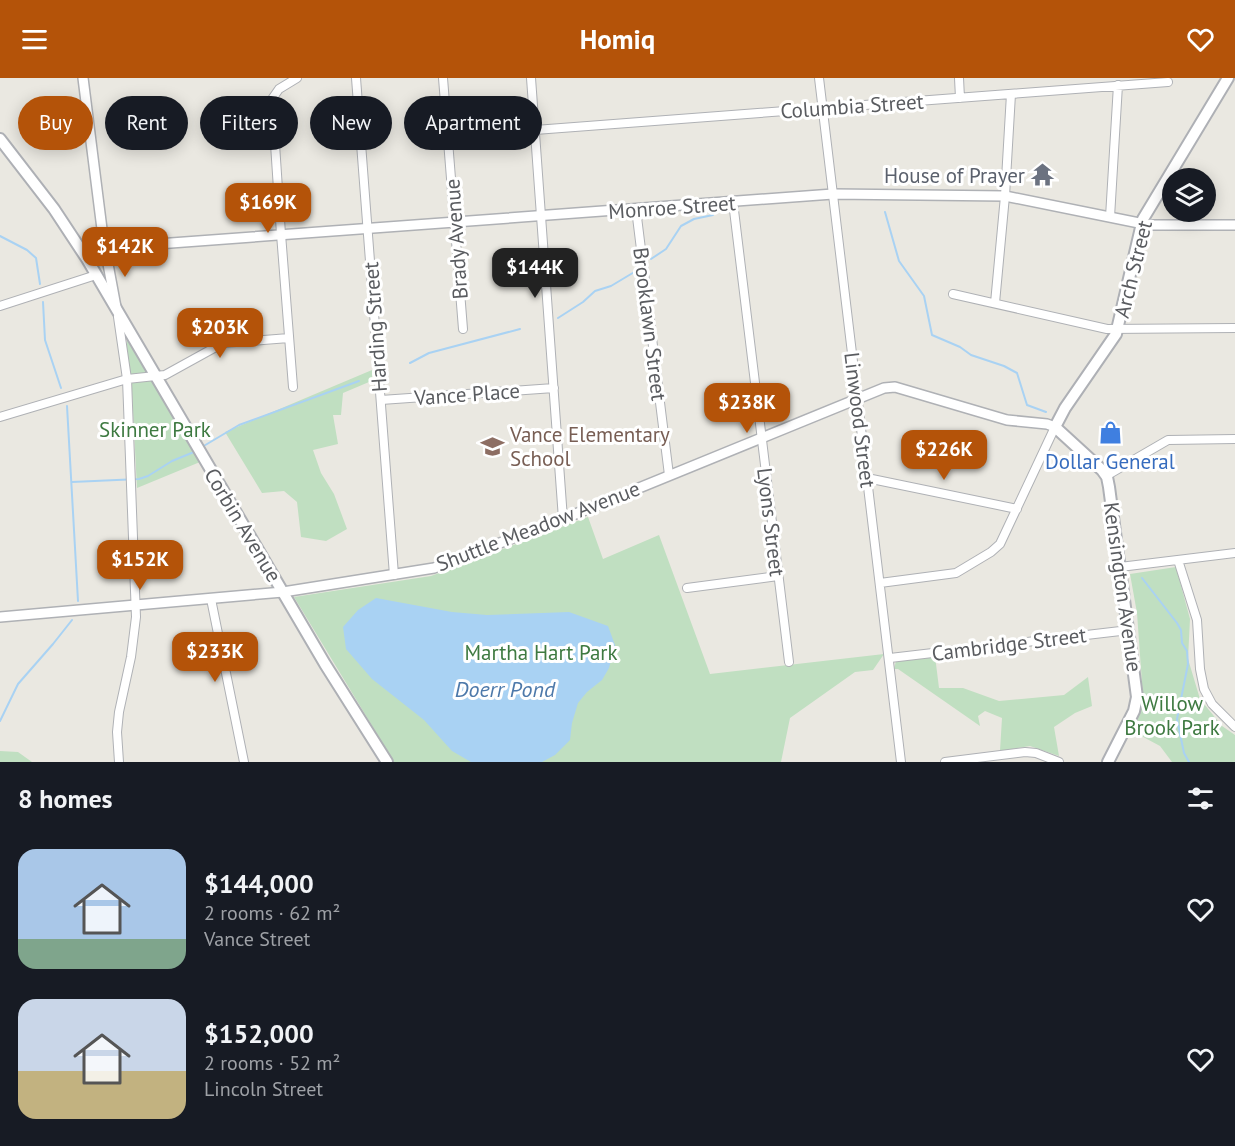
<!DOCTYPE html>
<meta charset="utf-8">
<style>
:root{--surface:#171b24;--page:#242831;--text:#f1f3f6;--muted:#9ea1a6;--accent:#b45309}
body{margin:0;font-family:"PT Sans",sans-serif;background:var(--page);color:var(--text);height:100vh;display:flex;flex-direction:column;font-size:22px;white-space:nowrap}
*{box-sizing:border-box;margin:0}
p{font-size:20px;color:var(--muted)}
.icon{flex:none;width:33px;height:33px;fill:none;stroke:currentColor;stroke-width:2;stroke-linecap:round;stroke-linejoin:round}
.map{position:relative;height:684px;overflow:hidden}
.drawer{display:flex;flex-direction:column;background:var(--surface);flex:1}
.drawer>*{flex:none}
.hud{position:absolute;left:18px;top:18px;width:600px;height:54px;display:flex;gap:12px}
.controls{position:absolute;left:1162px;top:90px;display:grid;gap:12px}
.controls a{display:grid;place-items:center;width:54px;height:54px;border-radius:50%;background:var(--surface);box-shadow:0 3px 15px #0003;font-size:30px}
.price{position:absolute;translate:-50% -51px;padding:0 14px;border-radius:12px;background:var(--accent);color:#fff;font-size:20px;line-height:39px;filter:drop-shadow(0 2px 3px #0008)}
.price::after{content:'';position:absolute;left:50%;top:36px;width:18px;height:14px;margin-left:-9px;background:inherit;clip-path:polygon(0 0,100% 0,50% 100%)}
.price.current{background:#222;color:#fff}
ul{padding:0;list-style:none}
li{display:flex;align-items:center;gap:18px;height:150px;padding:0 18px}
li span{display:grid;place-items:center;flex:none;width:168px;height:120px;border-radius:18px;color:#555}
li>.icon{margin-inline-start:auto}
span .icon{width:72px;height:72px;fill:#fffc;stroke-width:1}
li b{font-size:26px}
h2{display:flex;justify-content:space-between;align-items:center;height:72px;padding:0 18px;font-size:26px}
.tag{padding:0 21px;border-radius:27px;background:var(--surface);box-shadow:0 3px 15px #0003;font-size:21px;line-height:54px}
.tag.current{background:var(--accent);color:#fff}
header{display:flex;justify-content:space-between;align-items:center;height:78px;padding:0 18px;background:var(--accent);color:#fff;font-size:27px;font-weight:700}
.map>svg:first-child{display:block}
.green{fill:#c0dfc1}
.water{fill:#a9d2f3}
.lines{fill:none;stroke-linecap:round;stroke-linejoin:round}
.stream{stroke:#a9d2f3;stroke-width:2}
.minor-casing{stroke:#afb1b5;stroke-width:10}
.tertiary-casing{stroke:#afb1b5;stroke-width:12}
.secondary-casing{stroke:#aeb0b5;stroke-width:14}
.minor{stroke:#fff;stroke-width:8}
.tertiary{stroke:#fff;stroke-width:9}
.secondary{stroke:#fff;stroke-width:10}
.labels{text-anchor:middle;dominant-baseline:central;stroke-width:6;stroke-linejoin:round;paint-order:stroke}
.street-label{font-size:21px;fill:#5a5c60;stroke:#fff}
.worship-label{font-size:21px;fill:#5b616d;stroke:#fff;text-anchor:end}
.park-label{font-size:21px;fill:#3e7a41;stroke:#fff}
.education-label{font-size:21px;fill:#785e54;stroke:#fff;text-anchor:start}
.shop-label{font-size:21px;fill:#366cbe;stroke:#fff}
.water-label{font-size:22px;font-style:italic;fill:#4d79aa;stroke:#fff}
</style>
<header><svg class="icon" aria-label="menu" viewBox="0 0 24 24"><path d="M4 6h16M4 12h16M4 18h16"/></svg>Homiq<svg class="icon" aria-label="heart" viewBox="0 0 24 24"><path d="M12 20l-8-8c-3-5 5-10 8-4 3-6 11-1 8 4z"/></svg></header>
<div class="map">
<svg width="1235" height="684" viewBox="0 0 1235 684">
<rect width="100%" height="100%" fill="#eae8e1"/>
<!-- green -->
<path class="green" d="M127 262 200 384 137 410 132 313 127 292Z
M372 292V306L369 304 343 315 341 337H333L338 366 313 372 321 395 334 416 347 451 326 463 301 459 297 424 284 413 262 415 225 354Z
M588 439 603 481 659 457 710 596 884 576 873 592 855 594 790 640 781 684H394L294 519 431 498Z
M1176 489 1190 541 1188 581 1200 621 1222 648 1235 657V684H1172L1160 668 1132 653 1143 619 1137 535 1130 496Z
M935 578 939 610H963L999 623 1064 617 1088 599 1092 628 1075 635 1054 649 1059 678 1030 668 1000 673 1002 640 985 633 978 638 980 648 898 591H894L896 583Z
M0 673 18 674 32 684H0Z"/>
<!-- water -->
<path class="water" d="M376 520 452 534 487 537 569 534 608 548 615 567 609 590 602 602 587 614 578 625 572 645 570 662 555 677 542 684H471L452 673 424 642 372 601 346 571 343 549 358 532Z"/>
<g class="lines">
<!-- stream -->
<path class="stream" d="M885 134 899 183 924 218 932 257 960 269 971 277 1004 288 1017 295 1027 327 1046 334
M0 158 27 172 36 180 40 206
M651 181 666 171 681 148 694 141 713 137
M43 224 45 262 61 310
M558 240 583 224 595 213 611 208 636 193
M410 285 429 275 520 251
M67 328 78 523
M202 369 239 347 359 303
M72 404 139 401 148 398 172 383 194 374
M1142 500 1177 545 1181 552 1182 565 1187 573 1188 586 1177 641 1184 675 1189 684
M0 643 18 606 53 566 72 542"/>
<defs>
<path id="minor" d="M356 0 394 497
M443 0 463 251
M531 0 563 441
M819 0 901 684
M959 0 960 20
M535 52 1168 4
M733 124 789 584
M636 131 669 397
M1110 139 1118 7
M953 216 1107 251 1235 250
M995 225 1005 118 1011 16
M0 228 96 197
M118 239 127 301 136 539 131 579 119 634 117 654 119 684
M293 309 281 156 272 21 279 11 297 0
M381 322 554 310
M0 339 127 301 165 297 223 265 289 260
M1106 398 1168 362 1235 361
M867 400 1017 431
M1178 482 1197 542 1200 591 1204 611 1212 626 1235 649
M1120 489 1235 475
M880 505 956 495 991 474 1000 466 1055 349
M687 510 778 498
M211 521 244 684
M890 580 1129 552
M945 684 1025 674 1036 675 1059 684"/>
<path id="tertiary" d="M83 0 103 159 116 229
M87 181 91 175 103 170 833 116 1005 118 1149 147H1235
M0 539 283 514 434 490 563 441 884 310 895 309 1007 342 1047 346 1055 349"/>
<path id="secondary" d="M0 61 54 131 87 181 325 586 387 684
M1108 684 1134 633 1137 619 1109 409 1107 399 1102 392 1055 349 1065 330 1116 256 1143 141 1228 0"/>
</defs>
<!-- minor casing -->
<use href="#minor" class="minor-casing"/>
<!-- tertiary casing -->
<use href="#tertiary" class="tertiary-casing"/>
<!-- secondary casing -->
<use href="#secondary" class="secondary-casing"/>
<!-- minor -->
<use href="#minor" class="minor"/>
<!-- tertiary -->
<use href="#tertiary" class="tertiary"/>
<!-- secondary -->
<use href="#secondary" class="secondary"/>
</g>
<!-- icons -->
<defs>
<symbol id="temple-bare" viewBox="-9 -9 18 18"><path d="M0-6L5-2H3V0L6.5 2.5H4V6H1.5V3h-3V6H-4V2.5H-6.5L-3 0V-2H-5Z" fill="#6b7280" stroke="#fff" stroke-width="2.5" paint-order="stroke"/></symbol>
<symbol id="shop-bare" viewBox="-9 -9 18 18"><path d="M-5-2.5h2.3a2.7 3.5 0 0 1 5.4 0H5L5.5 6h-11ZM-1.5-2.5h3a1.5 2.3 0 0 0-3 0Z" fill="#3f7fe0" stroke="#fff" stroke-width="2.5" paint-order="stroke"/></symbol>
<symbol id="school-bare" viewBox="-9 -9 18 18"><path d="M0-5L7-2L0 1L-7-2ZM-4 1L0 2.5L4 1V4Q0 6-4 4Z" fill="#8d6e63" stroke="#fff" stroke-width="2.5" paint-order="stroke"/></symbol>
</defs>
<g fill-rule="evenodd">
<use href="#temple-bare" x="1026" y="80" width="33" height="33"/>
<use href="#shop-bare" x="1094" y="338" width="33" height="33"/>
<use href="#school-bare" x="476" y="352" width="33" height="33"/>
</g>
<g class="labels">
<!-- street labels -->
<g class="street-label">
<text transform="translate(852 28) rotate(-4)">Columbia Street</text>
<text transform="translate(672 129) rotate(-4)">Monroe Street</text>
<text transform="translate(456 161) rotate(-94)">Brady Avenue</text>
<text transform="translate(1133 191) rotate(-76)">Arch Street</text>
<text transform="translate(650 246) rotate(83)">Brooklawn Street</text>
<text transform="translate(375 249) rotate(-94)">Harding Street</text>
<text transform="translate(467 316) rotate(-4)">Vance Place</text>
<text transform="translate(860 342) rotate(83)">Linwood Street</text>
<text transform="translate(771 444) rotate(83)">Lyons Street</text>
<text transform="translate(243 447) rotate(59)">Corbin Avenue</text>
<text transform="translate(538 448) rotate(-21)">Shuttle Meadow Avenue</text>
<text transform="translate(1123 509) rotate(82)">Kensington Avenue</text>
<text transform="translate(1009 566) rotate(-7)">Cambridge Street</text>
</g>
<!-- worship labels -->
<g class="worship-label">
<text x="1025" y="97">House of Prayer</text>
</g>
<!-- park labels -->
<g class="park-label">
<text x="155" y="351">Skinner Park</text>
<text x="541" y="574">Martha Hart Park</text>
<text x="1172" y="625">Willow<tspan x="1172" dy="24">Brook Park</tspan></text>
</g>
<!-- education labels -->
<g class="education-label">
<text x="510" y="356">Vance Elementary<tspan x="510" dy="24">School</tspan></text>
</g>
<!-- shop labels -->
<g class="shop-label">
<text x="1110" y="383">Dollar General</text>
</g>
<!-- water labels -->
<g class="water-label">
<text x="505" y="611">Doerr Pond</text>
</g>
</g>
</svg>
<div class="controls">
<a><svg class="icon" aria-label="layers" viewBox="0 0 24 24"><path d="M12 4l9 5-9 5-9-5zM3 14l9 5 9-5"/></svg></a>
</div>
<b class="price" style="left:268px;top:156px">$169K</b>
<b class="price" style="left:125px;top:200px">$142K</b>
<b class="price current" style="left:535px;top:221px">$144K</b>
<b class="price" style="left:220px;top:281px">$203K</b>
<b class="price" style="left:747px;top:356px">$238K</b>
<b class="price" style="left:944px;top:403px">$226K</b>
<b class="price" style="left:140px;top:513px">$152K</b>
<b class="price" style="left:215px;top:605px">$233K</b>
<div class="hud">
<a class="tag current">Buy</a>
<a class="tag">Rent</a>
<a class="tag">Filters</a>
<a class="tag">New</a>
<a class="tag">Apartment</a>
</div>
</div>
<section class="drawer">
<h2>8 homes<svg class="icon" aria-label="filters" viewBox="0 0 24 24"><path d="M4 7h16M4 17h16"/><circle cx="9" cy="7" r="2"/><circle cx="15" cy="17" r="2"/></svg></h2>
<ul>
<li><span style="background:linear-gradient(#a9c7e8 75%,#7fa58c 0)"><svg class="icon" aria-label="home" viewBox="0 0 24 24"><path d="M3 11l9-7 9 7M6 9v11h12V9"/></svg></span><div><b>$144,000</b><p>2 rooms · 62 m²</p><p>Vance Street</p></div><svg class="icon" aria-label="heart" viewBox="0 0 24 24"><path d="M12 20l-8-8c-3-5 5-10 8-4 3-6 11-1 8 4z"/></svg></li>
<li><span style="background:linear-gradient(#c9d6e8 60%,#c2b280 0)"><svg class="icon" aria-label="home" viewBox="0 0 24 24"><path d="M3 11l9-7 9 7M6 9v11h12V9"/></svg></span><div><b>$152,000</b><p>2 rooms · 52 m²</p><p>Lincoln Street</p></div><svg class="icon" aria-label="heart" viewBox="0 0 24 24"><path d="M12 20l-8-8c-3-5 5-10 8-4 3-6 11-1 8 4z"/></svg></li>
</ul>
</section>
